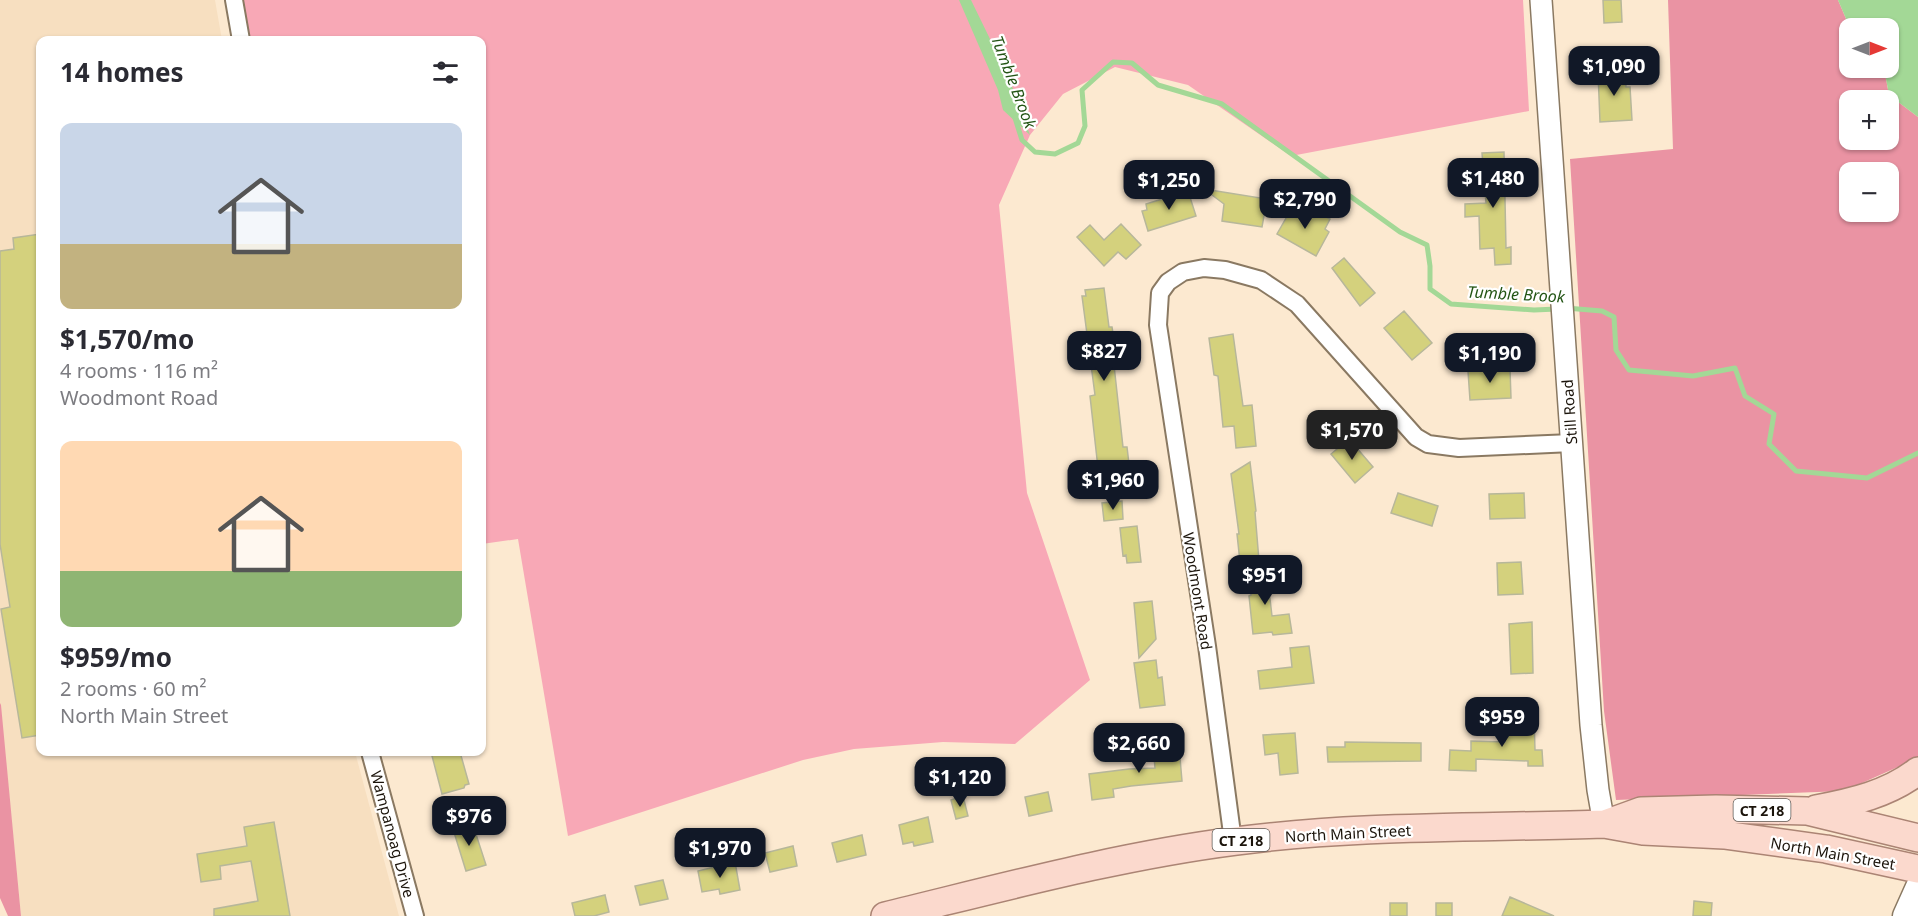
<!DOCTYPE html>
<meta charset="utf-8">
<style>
:root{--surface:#fff;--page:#f7f7f7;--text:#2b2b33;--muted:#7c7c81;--accent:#111827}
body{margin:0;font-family:"Noto Sans",sans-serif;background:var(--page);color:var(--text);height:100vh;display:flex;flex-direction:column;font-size:22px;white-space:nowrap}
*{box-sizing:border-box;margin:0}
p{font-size:20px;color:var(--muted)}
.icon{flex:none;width:33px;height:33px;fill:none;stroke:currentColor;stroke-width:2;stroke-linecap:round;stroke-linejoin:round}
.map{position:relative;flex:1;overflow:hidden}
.panel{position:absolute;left:36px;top:36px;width:450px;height:720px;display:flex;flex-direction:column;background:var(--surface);border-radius:12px;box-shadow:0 2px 4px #0004}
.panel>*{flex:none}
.needle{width:39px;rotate:90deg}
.buttons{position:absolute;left:1839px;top:18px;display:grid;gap:12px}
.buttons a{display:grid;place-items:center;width:60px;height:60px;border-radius:12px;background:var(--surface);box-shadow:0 2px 4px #0004;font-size:30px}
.price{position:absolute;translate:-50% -51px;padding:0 14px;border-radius:12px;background:var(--accent);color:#fff;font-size:20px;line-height:39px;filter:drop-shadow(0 2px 3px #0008)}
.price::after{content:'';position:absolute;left:50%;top:36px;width:18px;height:14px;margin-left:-9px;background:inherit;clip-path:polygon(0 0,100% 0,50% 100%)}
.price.active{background:#222;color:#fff}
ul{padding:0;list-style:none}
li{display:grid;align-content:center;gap:12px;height:318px;padding:0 24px}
li span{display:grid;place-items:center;height:186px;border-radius:12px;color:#555}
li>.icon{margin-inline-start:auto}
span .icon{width:108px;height:108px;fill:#fffc;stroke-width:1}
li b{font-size:26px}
h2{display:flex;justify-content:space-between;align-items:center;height:72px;padding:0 24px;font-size:26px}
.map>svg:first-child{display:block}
.built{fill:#f7dfc0}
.green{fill:#f8a8b6}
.forest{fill:#ea93a3;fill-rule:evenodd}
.water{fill:#a3d896}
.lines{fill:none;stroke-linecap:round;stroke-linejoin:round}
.stream{stroke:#a3d896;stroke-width:5}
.building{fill:#d4d17d;stroke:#b7b79a;stroke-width:1.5}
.minor-casing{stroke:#8a7962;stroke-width:20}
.tertiary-casing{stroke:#8a7962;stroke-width:24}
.secondary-casing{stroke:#8a7962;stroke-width:27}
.primary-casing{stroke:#ab8474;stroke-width:30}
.minor{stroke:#fff;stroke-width:16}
.tertiary{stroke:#fff;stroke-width:21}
.secondary{stroke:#fff;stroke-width:24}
.primary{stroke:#fbd9cd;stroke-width:27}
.labels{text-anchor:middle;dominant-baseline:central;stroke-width:4.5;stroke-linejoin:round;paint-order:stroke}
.shield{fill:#fff;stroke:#5f5a54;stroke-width:1.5}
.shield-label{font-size:14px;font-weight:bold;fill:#1b140b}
.street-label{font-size:15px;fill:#1b140b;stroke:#fff}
.water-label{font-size:16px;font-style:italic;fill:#235515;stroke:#fff}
</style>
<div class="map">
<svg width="1918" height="916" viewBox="0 0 1918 916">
<rect width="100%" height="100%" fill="#fce9d0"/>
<!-- built -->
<path class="built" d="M0 0H215L222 40H40V752H355L399 916H21L0 703Z"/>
<!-- green -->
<path class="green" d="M241 0H1523L1529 111 1291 156 1188 85 1115 67 1063 94 1030 135 999 205 1027 493 1090 680 1015 744 943 742 854 749 803 760 568 836 518 539 482 544V40H248Z"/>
<!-- forest -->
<path class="forest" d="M1668 0H1838L1850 28V68H1884L1889 95 1918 117V758L1844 791 1616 800 1604 711 1570 159 1673 149ZM1850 100H1888V140H1850ZM1850 172H1888V212H1850Z
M0 703 1 705 21 916H8L0 898Z"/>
<!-- water -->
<path class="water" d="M959 0H971L1009 78 1030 135 1003 110 998 90Z
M1838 0H1918V117L1889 95 1884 68H1888V28H1850Z"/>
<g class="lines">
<!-- stream -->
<path class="stream" d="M1015 118 1022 140 1035 152 1055 154 1078 143 1085 126 1082 90 1113 62 1132 63 1158 85 1222 104 1400 232 1427 245 1430 266V289L1451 304 1534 310 1557 309
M1566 308 1602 311 1614 317 1616 350 1629 370 1693 376 1735 368 1745 396 1774 414 1769 444 1796 471 1867 478 1918 453"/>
</g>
<!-- building -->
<path class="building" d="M1603 0H1621L1622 22 1604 23Z
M1625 71 1626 87H1630L1632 120 1600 122 1598 72Z
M1504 152 1506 248 1511 247V264L1495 265 1494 248 1480 249 1479 216 1465 217V204L1486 203 1482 153Z
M1204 189 1267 199 1262 227 1222 221 1224 204Z
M1188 191 1196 216 1148 231 1142 211 1147 210 1146 204Z
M1293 206 1310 215 1314 210 1330 219 1325 229 1329 232 1316 256 1277 234Z
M1121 224 1141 245 1126 259 1118 252 1104 266 1077 237 1090 225 1104 240Z
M40 234V735L22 738 1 609 10 607 0 544V251L14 249 13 238Z
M1344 258 1375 293 1360 306 1332 268Z
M1104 288 1109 327H1112L1115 346 1112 347 1123 447H1127L1129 464 1098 468 1090 396 1095 395 1082 296H1086L1085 290Z
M1404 311 1432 343 1412 360 1384 328Z
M1233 334 1243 406 1252 405 1256 446 1236 448 1234 426 1223 427 1218 376 1214 375 1209 338Z
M1510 369 1511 398 1470 400 1468 371Z
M1349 439 1373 467 1355 483 1331 454Z
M1250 462 1256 511 1255 512 1259 561 1240 562 1237 534H1239L1231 474Z
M1398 493 1438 506 1432 526 1391 513Z
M1524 493 1525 518 1490 519 1489 494Z
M1122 501 1123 519 1104 521 1102 503Z
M1137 526 1141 562 1127 563 1126 555 1123 556 1120 528Z
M1521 562 1523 594 1498 595 1497 563Z
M1266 565 1272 616 1289 614 1292 633 1273 635 1272 632 1253 634 1249 596 1251 595 1249 566Z
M1152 601 1156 639 1139 658 1134 603Z
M1532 622 1533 673 1511 674 1509 624Z
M1309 646 1314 683 1260 689 1258 671 1292 667 1290 648Z
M1156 660 1158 678 1162 677 1165 705 1140 708 1134 663Z
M1520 717H1534L1535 750H1542L1543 766H1528V761L1476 759V771L1449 770 1450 750 1471 751V741L1505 742V720H1518Z
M1295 733 1298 773 1280 775 1278 753 1265 755 1263 735Z
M1174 742 1176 758H1180L1182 781 1131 786 1113 789 1114 797 1092 800 1089 774 1129 769 1155 768 1153 744Z
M1345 742 1421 743V761L1328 762 1327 747H1345Z
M431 752H460L469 784 465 785 464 788 442 794Z
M1048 792 1052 811 1029 816 1025 797Z
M963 796 968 816 956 819 951 800Z
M928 817 933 842 914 846 913 842 903 844 899 825Z
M274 822 290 916H214V909L258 901 251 861 220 866 221 879 201 882 197 854 247 846 244 827Z
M472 822 486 865 466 871 453 829Z
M862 835 866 855 837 862 832 843Z
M793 846 797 866 770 872 765 853Z
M735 862 740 890 720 894 719 889 702 892 698 871Z
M663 880 668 899 640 905 635 886Z
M605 895 609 912 594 916H575L572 903Z
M1510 897 1554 916H1502Z
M1694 901 1712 903 1711 916H1693Z
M1390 903H1407V916H1390Z
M1436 903H1452V916H1436Z"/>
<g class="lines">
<defs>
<path id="minor" d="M234 0 241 40
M370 752 415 916
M1233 841 1207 646 1158 325 1160 293 1168 282 1183 272 1204 268 1225 270 1261 280 1297 304 1416 437 1428 444 1459 448 1572 443"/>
<path id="tertiary" d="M1541 0 1591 725 1598 790 1604 824"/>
<path id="secondary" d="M1905 916 1918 887"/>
<path id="primary" d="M1816 809C1853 802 1888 794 1918 771
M1605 824 1641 811 1716 809 1807 811 1918 838
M885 916C1001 888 1118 856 1236 841 1358 825 1482 828 1604 824L1643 831 1724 835 1826 849 1918 869"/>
</defs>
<!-- minor casing -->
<use href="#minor" class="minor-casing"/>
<!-- tertiary casing -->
<use href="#tertiary" class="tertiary-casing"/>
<!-- secondary casing -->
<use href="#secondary" class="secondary-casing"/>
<!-- primary casing -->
<use href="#primary" class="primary-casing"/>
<!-- minor -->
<use href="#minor" class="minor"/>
<!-- tertiary -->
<use href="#tertiary" class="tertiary"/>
<!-- secondary -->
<use href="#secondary" class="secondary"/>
<!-- primary -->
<use href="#primary" class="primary"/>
</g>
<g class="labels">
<!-- shield labels -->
<g class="shield">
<rect x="1733.5" y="799" width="57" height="22" rx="4.5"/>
<rect x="1212.5" y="829" width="57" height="22" rx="4.5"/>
</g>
<g class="shield-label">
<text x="1762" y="810">CT 218</text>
<text x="1241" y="840">CT 218</text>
</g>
<!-- street labels -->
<g class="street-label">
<text transform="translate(1569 412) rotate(-94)">Still Road</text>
<text transform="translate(1198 591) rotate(81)">Woodmont Road</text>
<text transform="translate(1348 833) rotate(-3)">North Main Street</text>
<text transform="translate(393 834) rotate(75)">Wampanoag Drive</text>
<text transform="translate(1833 853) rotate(10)">North Main Street</text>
</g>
<!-- water labels -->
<g class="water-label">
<text transform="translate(1014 82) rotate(69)">Tumble Brook</text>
<text transform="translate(1516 294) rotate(3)">Tumble Brook</text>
</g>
</g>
</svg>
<div class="buttons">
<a><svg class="needle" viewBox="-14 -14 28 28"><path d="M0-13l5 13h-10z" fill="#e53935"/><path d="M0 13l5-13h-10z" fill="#7c7c81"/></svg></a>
<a>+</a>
<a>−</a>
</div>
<b class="price" style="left:1614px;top:97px">$1,090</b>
<b class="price" style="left:1493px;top:209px">$1,480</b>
<b class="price" style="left:1169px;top:211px">$1,250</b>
<b class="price" style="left:1305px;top:230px">$2,790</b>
<b class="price" style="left:1104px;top:382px">$827</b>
<b class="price" style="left:1490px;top:384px">$1,190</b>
<b class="price active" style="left:1352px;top:461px">$1,570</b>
<b class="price" style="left:1113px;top:511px">$1,960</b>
<b class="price" style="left:1265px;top:606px">$951</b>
<b class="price" style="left:1502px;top:748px">$959</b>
<b class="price" style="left:1139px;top:774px">$2,660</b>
<b class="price" style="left:960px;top:808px">$1,120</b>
<b class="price" style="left:469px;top:847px">$976</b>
<b class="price" style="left:720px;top:879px">$1,970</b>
<section class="panel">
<h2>14 homes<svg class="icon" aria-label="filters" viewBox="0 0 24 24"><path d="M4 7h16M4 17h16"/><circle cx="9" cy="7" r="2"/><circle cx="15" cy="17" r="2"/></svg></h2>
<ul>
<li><span style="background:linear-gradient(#c9d6e8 65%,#c2b280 0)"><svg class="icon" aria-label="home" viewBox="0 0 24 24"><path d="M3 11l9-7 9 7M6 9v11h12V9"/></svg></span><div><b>$1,570/mo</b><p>4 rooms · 116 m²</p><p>Woodmont Road</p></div></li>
<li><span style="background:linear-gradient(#ffd9b3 70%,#8fb573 0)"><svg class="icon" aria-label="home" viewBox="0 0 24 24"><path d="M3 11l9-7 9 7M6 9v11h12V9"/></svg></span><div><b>$959/mo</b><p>2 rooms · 60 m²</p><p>North Main Street</p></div></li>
</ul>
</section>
</div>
